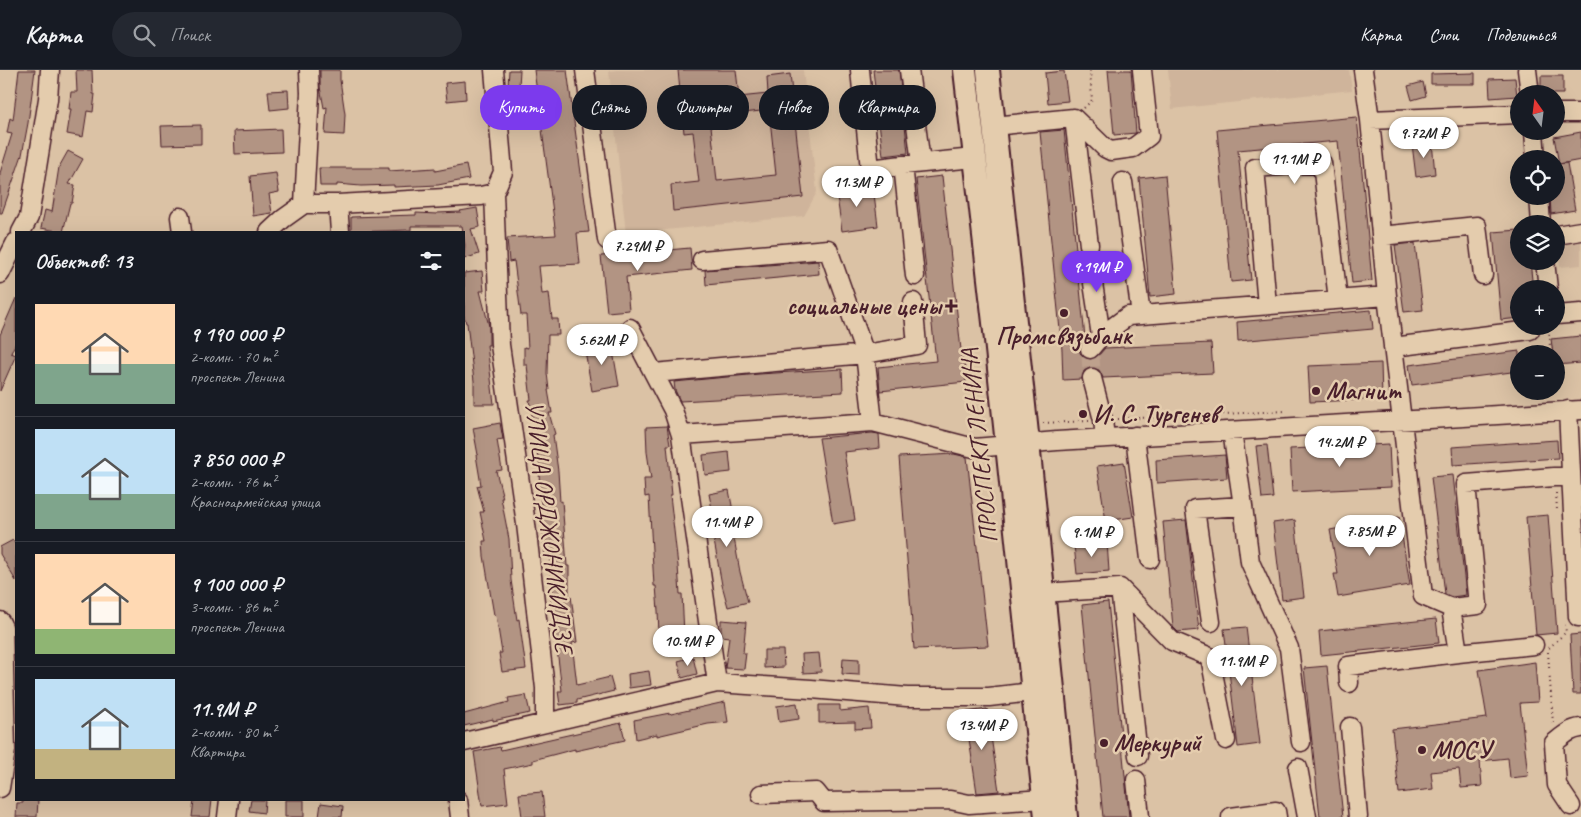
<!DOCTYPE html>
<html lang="ru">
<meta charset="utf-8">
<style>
:root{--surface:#171b24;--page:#242831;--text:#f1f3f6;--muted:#9ea1a6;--line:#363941;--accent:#7c3aed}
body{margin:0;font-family:Caveat,sans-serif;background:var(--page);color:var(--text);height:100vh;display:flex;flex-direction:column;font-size:19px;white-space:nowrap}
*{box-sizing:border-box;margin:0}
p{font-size:16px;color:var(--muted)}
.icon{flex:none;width:28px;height:28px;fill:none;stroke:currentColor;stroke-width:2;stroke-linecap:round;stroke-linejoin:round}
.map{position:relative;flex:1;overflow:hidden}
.drawer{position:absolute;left:15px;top:161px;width:450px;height:570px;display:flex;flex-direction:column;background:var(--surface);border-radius:0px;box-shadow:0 5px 20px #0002}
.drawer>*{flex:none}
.guide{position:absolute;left:480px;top:15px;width:475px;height:45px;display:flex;gap:10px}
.needle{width:32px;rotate:346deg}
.controls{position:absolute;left:1510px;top:15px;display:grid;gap:10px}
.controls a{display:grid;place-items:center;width:55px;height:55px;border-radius:50%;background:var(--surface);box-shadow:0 5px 20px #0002;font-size:25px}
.price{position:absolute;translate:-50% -42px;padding:0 11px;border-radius:18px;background:#fff;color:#222;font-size:16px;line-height:32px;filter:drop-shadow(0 1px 2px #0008)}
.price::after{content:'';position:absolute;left:50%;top:30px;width:15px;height:11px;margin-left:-8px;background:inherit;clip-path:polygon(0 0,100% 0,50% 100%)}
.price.active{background:var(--accent);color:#fff}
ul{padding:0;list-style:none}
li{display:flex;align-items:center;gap:15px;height:125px;padding:0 20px}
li+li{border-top:1px solid var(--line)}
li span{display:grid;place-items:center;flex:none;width:140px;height:100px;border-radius:0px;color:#555}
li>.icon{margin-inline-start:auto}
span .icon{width:60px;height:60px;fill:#fffc;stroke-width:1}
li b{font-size:21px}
h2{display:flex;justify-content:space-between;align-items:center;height:60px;padding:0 20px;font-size:21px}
.chip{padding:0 18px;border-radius:22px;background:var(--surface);box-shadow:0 5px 20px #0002;font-size:18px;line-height:45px}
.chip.active{background:var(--accent);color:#fff}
header{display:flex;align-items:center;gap:30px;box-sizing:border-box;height:70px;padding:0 25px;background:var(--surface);border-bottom:1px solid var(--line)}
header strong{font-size:24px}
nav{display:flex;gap:28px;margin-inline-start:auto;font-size:18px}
.search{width:350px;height:45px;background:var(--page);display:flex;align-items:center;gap:12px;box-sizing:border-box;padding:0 18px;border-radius:28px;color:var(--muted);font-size:19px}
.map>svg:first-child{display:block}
.built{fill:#cfb49b}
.building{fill:#b29483;stroke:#4a1f2b;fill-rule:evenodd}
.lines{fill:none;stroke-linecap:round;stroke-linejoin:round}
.minor-tunnel{stroke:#bea18d;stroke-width:18;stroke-dasharray:18 9;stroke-linecap:butt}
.minor-casing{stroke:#4a1f2b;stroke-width:21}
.major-casing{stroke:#4a1f2b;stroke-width:26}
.path{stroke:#4a1f2b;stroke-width:2;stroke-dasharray:1 4;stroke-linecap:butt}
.minor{stroke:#e4ccad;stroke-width:18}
.major{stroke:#e4ccad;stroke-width:22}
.poi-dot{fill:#4a1f2b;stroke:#e4ccad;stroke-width:2}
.labels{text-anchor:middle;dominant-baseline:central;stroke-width:5;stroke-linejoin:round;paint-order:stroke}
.poi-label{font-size:25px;font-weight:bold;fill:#4a1f2b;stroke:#e4ccad;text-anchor:start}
.street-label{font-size:25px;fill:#4a1f2b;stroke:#e4ccad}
</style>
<header>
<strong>Карта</strong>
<div class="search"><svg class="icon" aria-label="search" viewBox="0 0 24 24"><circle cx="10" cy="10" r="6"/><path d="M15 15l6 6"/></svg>Поиск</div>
<nav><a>Карта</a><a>Слои</a><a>Поделиться</a></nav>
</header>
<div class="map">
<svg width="1581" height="747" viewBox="0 0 1581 747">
<rect width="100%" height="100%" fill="#dbc2a5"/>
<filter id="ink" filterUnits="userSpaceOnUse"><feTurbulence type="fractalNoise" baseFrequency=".02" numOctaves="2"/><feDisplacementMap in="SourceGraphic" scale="10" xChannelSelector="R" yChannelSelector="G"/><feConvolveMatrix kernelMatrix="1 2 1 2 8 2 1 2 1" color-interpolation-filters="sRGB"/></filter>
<g filter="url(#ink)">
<!-- built -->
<path class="built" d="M618 0H803L817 122 804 146 626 164 609 1Z
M1168 0H1349L1352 20 1172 39Z
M1566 169 1567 173 1581 171V195L1560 197 1557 170Z"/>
<!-- building -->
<path class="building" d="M19 0H35L28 53 22 85 2 143H0V103L12 64 7 63 10 48 13 50Z
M76 0H92L93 24H95L93 42 87 41 83 67 67 64 71 39H69L71 22H77Z
M320 0H340V10L345 44 344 65 325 64 327 37 324 38 320 17Z
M509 0H520L518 32H507Z
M534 0H567L589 162 577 163 580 194 539 196 542 224 549 223 552 249H558L559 265H548L547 303 549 320H548L552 343H549L555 364 553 365 558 401 560 432 562 431 567 496H569V526H571L577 572 572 573 577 615 610 607 614 621 577 630V633L560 635 558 621H562L551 528V485H545L540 421 539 402H540L536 374H538L529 330H531L527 295H524V277L528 278 526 245H521L514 191 509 192 507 168 556 165Z
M678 0H736L739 27 768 24 767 7 790 4 803 127 673 141 671 115 699 112 693 62 684 63ZM769 40 776 105 717 111 710 47Z
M873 0H899L908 83 883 86Z
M1108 0H1131L1136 63 1114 65Z
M1064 1 1068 31 1048 33 1045 3Z
M1475 3V14H1431V4Z
M1541 6H1563V24H1541Z
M1515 8 1517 26 1490 28 1489 9Z
M465 11 466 29 447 31 445 13Z
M1423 12 1426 26 1412 30 1408 16Z
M288 20 289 38 270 40 268 21Z
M1357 47 1372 211 1352 213 1338 71 1238 80 1251 210 1231 212 1217 60Z
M201 55V74L162 75 161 56Z
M281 59 282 82 235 84 234 61Z
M1064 60 1085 268 1080 277V283L1084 287 1089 289 1098 286 1105 278 1211 273 1213 303 1103 308 1099 300 1090 298 1084 301 1082 309 1063 310 1062 280 1040 62Z
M1581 62V90L1559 94 1554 67Z
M1432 72 1435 104 1416 107 1412 74Z
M68 81 83 89 69 114 75 115 72 133H70L63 162 41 158 45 140 52 142 59 97Z
M1567 93 1575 140 1551 144 1550 126H1556V94Z
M466 95 469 109 438 115 394 117V115L361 116 337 114V116H320L319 98H389V101L435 98V101Z
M276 103 279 122 269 124 272 143 253 146 250 106Z
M1165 105 1176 224 1150 227 1139 108Z
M942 106 962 289H964L966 312 880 321 878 297 936 291 916 109Z
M873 116 878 156 842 161 836 120Z
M477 138 480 157 471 159 479 184 464 189 465 175 462 156H411V160L351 162V147L416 145V143L437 144V143L461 142 460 141Z
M1519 160V191H1530L1533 219H1519V248L1501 250 1493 162Z
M1415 173 1423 240 1404 242 1395 175Z
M690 178 692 200 626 207 629 240 607 242 601 186Z
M818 191 819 204 706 215 705 200Z
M482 201 484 221H480L489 256V275H487L494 334H474V311L467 253H466L464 245V203Z
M16 228V272L11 283 16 285 0 321V265Z
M1371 240 1373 259 1238 271 1237 252Z
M1581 266V293L1556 295V284H1553L1551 269Z
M611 270 619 316 592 321 584 275Z
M1519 281V301L1412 315 1409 295Z
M1381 293 1382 329 1310 332 1308 296Z
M842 299 843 322 680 331 675 320 674 312 759 304Z
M500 353 503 369 497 370 502 400 496 401 503 428H501L509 469 511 510 517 550 519 549 526 599 502 602 499 583H502L496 545H494L484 486 483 471H486L480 442H484L477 416 481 415 476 385H478L473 358Z
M667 356 670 375H667L672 425H670L678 496 680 524H682L684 564H659L658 541 656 516H654L649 426 645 427 644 409H651L647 382 646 357Z
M872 363 879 364 880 378 844 382 855 450 833 454 819 368Z
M1557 370 1558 388 1453 395 1452 377Z
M1389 374 1391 417 1292 422 1290 379Z
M1267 375 1273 428 1262 429 1256 376Z
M729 382 731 402 705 405 703 385Z
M954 384 967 387 988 576 914 579 899 387Z
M1225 385 1227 408 1157 413 1156 390Z
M1124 392 1133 447 1106 451 1097 396Z
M1453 405 1466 525 1452 527 1445 524 1431 407Z
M729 420 738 467 734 468 740 502 748 532 728 537 722 515 711 454H715L709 424Z
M1548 445 1557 563 1536 565 1526 447Z
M1399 447 1410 515 1338 527 1334 504H1338L1330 460Z
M1186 450 1199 560 1178 562 1173 557 1163 452Z
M1295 450 1304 527 1282 530 1273 453Z
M13 470 16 475V511L0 484V477Z
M1107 472 1109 501 1077 504 1074 475Z
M1108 532 1129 747H1103L1082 535Z
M1436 549 1439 573 1321 585 1319 561Z
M721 550 746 552 743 583H746L744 599 725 598 729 567 721 566Z
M1246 557 1260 674 1238 677 1224 559Z
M1581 564V624H1573L1570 565Z
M764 580H783L784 597 764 598Z
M819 583 821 602 803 603 802 584Z
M693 587 697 604 682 608 678 591Z
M843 588 859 589V605L842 604Z
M1535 592 1538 632 1520 633 1528 706 1510 708 1508 688 1480 691 1482 716 1461 718 1459 699 1431 702 1433 719 1399 723 1392 659 1487 648 1479 600Z
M1327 596 1343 747H1320L1304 598Z
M649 601 651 615 629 618 628 604Z
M526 625 530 643 493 651V649L464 656V644L509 632 508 628Z
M725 632 728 652 708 654 657 666V664L636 669 634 650 670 643 671 644Z
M797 633 799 649 779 652 777 636Z
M819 635H840V641L869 638 871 658 855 659V652L819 653Z
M987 639 999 721 977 723 965 642Z
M621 653 625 670 575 681V679L533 690V693L504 699 508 733 482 736 474 682 500 677 501 680Z
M542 722 545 747H522L519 724Z
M23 730H38L37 747H16L17 733H23Z
M194 730H212L210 747H192Z
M251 730H265L264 743 249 741Z
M285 730H304V747H285Z
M321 733 343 736 342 747H319Z"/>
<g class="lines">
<!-- minor-tunnel -->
<path class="minor-tunnel" d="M1090 279 1092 308"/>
<defs>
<path id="minor" d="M494 0 503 102 494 123 500 275 526 454 545 618V653
M585 0 607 170
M860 0 870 99 903 95
M909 0 921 93
M1527 0 1530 24
M1556 43H1581
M1074 48 1089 175
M1370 50 1519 44
M993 56 1074 48 1105 78 1111 81 1133 78 1149 66 1142 0
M1534 61 1536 89
M1123 112 1141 245
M1539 126 1541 154
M304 134 310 23 309 0
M338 134 340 162
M180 147 182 162
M21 162 29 147 48 29 50 0
M269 162 283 149 304 134H338L481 126 494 123
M1556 165 1581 161
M1381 166 1477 156 1483 205
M1545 191 1548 219
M1091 200 1101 266
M0 204 16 172
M915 206 903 95 974 88
M1267 235 1255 98 1322 93 1338 230
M1556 245 1581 243
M630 258 673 340 681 365 717 613
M1393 277 1530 260
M1090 279 1101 266 1128 246 1387 226
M654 303 865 284 828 179 702 190
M1092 308 1103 350 1105 368
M1568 340 1578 547H1581
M873 352 865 284 917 275 913 232
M681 365 873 352 974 378 1057 371 1581 340
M1135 366 1150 489
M1243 436 1250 492 1289 578 1301 672
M1120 518 1172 571 1210 587 1226 670
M1042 523 1120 518 1138 686
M1451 538 1478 535 1466 414 1554 407H1571
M0 551 3 557 6 680 0 718
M1211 552 1195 439 1243 436 1232 361
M1458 583 1534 575
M1349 613 1348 596 1458 583 1451 538 1423 526 1387 226 1370 50 1363 0
M1350 657 1358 747
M464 672 717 613 811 619 907 627H989L1032 622
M1298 698 1307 747
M1136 710 1140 747
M761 724 816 722 824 732 950 730 969 734 1044 729
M458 730 460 747
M1571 736 1557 715 1554 673C1563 666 1570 659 1581 658
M227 747 229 730
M1231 747 1276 741 1277 747"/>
<path id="major" d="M965 0 996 270 1046 747
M988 0 1028 373 1066 747"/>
</defs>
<!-- minor casing -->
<use href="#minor" class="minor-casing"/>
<!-- major casing -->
<use href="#major" class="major-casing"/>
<!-- path -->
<path class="path" d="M1084 38 1092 30 1090 0
M1550 259 1549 268 1551 284
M1118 349 1286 341
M1043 353 1089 351
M1556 423 1557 440
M1549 578 1566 562 1565 555
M1548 582 1553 654"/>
<!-- minor -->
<use href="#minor" class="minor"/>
<!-- major -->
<use href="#major" class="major"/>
</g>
</g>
<!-- markers -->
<g class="poi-dot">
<path d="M948.5 228.5h5v5h5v5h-5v5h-5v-5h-5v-5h5z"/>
<circle cx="1064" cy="243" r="5"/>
<circle cx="1316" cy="321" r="5"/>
<circle cx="1083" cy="344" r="5"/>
<circle cx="1104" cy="673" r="5"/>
<circle cx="1422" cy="680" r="5"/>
</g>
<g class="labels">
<!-- poi labels -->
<g class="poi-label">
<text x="941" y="236" text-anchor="end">социальные цены</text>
<text x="1064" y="266" text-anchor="middle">Промсвязьбанк</text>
<text x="1326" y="321">Магнит</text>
<text x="1093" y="344">И. С. Тургенев</text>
<text x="1114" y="673">Меркурий</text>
<text x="1432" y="680">МОСУ</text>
</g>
<!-- street labels -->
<g class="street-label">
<text transform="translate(979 376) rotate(-96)">ПРОСПЕКТ ЛЕНИНА</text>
<text transform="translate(549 457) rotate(83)">УЛИЦА ОРДЖОНИКИДЗЕ</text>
</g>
</g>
</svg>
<div class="controls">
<a><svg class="needle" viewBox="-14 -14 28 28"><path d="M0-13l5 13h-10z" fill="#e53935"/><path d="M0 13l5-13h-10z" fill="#9ea1a6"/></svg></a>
<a><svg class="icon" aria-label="locate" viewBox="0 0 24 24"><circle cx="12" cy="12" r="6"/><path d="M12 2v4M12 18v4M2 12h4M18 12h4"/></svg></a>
<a><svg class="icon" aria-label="layers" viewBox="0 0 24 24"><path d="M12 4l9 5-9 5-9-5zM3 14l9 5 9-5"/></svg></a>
<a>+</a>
<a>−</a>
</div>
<b class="price" style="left:1424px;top:89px">9.72M ₽</b>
<b class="price" style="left:1295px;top:115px">11.1M ₽</b>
<b class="price" style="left:857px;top:138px">11.3M ₽</b>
<b class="price" style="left:638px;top:202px">7.29M ₽</b>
<b class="price active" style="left:1097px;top:223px">9.19M ₽</b>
<b class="price" style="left:602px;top:296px">5.62M ₽</b>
<b class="price" style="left:1340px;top:398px">14.2M ₽</b>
<b class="price" style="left:727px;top:478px">11.4M ₽</b>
<b class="price" style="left:1370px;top:487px">7.85M ₽</b>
<b class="price" style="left:1092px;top:488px">9.1M ₽</b>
<b class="price" style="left:688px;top:597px">10.9M ₽</b>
<b class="price" style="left:1242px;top:617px">11.9M ₽</b>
<b class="price" style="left:982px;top:681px">13.4M ₽</b>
<div class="guide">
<a class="chip active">Купить</a>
<a class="chip">Снять</a>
<a class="chip">Фильтры</a>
<a class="chip">Новое</a>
<a class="chip">Квартира</a>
</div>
<section class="drawer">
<h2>Объектов: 13<svg class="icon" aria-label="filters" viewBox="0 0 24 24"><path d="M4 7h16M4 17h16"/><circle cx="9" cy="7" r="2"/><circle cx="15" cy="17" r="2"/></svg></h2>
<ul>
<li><span style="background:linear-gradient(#ffd9b3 60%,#7fa58c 0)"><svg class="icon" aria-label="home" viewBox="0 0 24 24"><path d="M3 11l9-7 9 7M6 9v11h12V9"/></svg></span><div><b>9 190 000 ₽</b><p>2-комн. · 70 m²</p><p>проспект Ленина</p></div></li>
<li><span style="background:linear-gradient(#bfe0f5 65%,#7fa58c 0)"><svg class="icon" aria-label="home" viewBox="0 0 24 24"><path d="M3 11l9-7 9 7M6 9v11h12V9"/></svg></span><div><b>7 850 000 ₽</b><p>2-комн. · 76 m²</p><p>Красноармейская улица</p></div></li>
<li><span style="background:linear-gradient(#ffd9b3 75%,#8fb573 0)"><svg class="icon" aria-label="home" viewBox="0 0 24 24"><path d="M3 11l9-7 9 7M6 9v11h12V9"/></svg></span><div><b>9 100 000 ₽</b><p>3-комн. · 86 m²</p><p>проспект Ленина</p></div></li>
<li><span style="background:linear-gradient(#bfe0f5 70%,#c2b280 0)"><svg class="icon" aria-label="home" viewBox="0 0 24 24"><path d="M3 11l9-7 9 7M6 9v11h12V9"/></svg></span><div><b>11.9M ₽</b><p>2-комн. · 80 m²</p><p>Квартира</p></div></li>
</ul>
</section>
</div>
